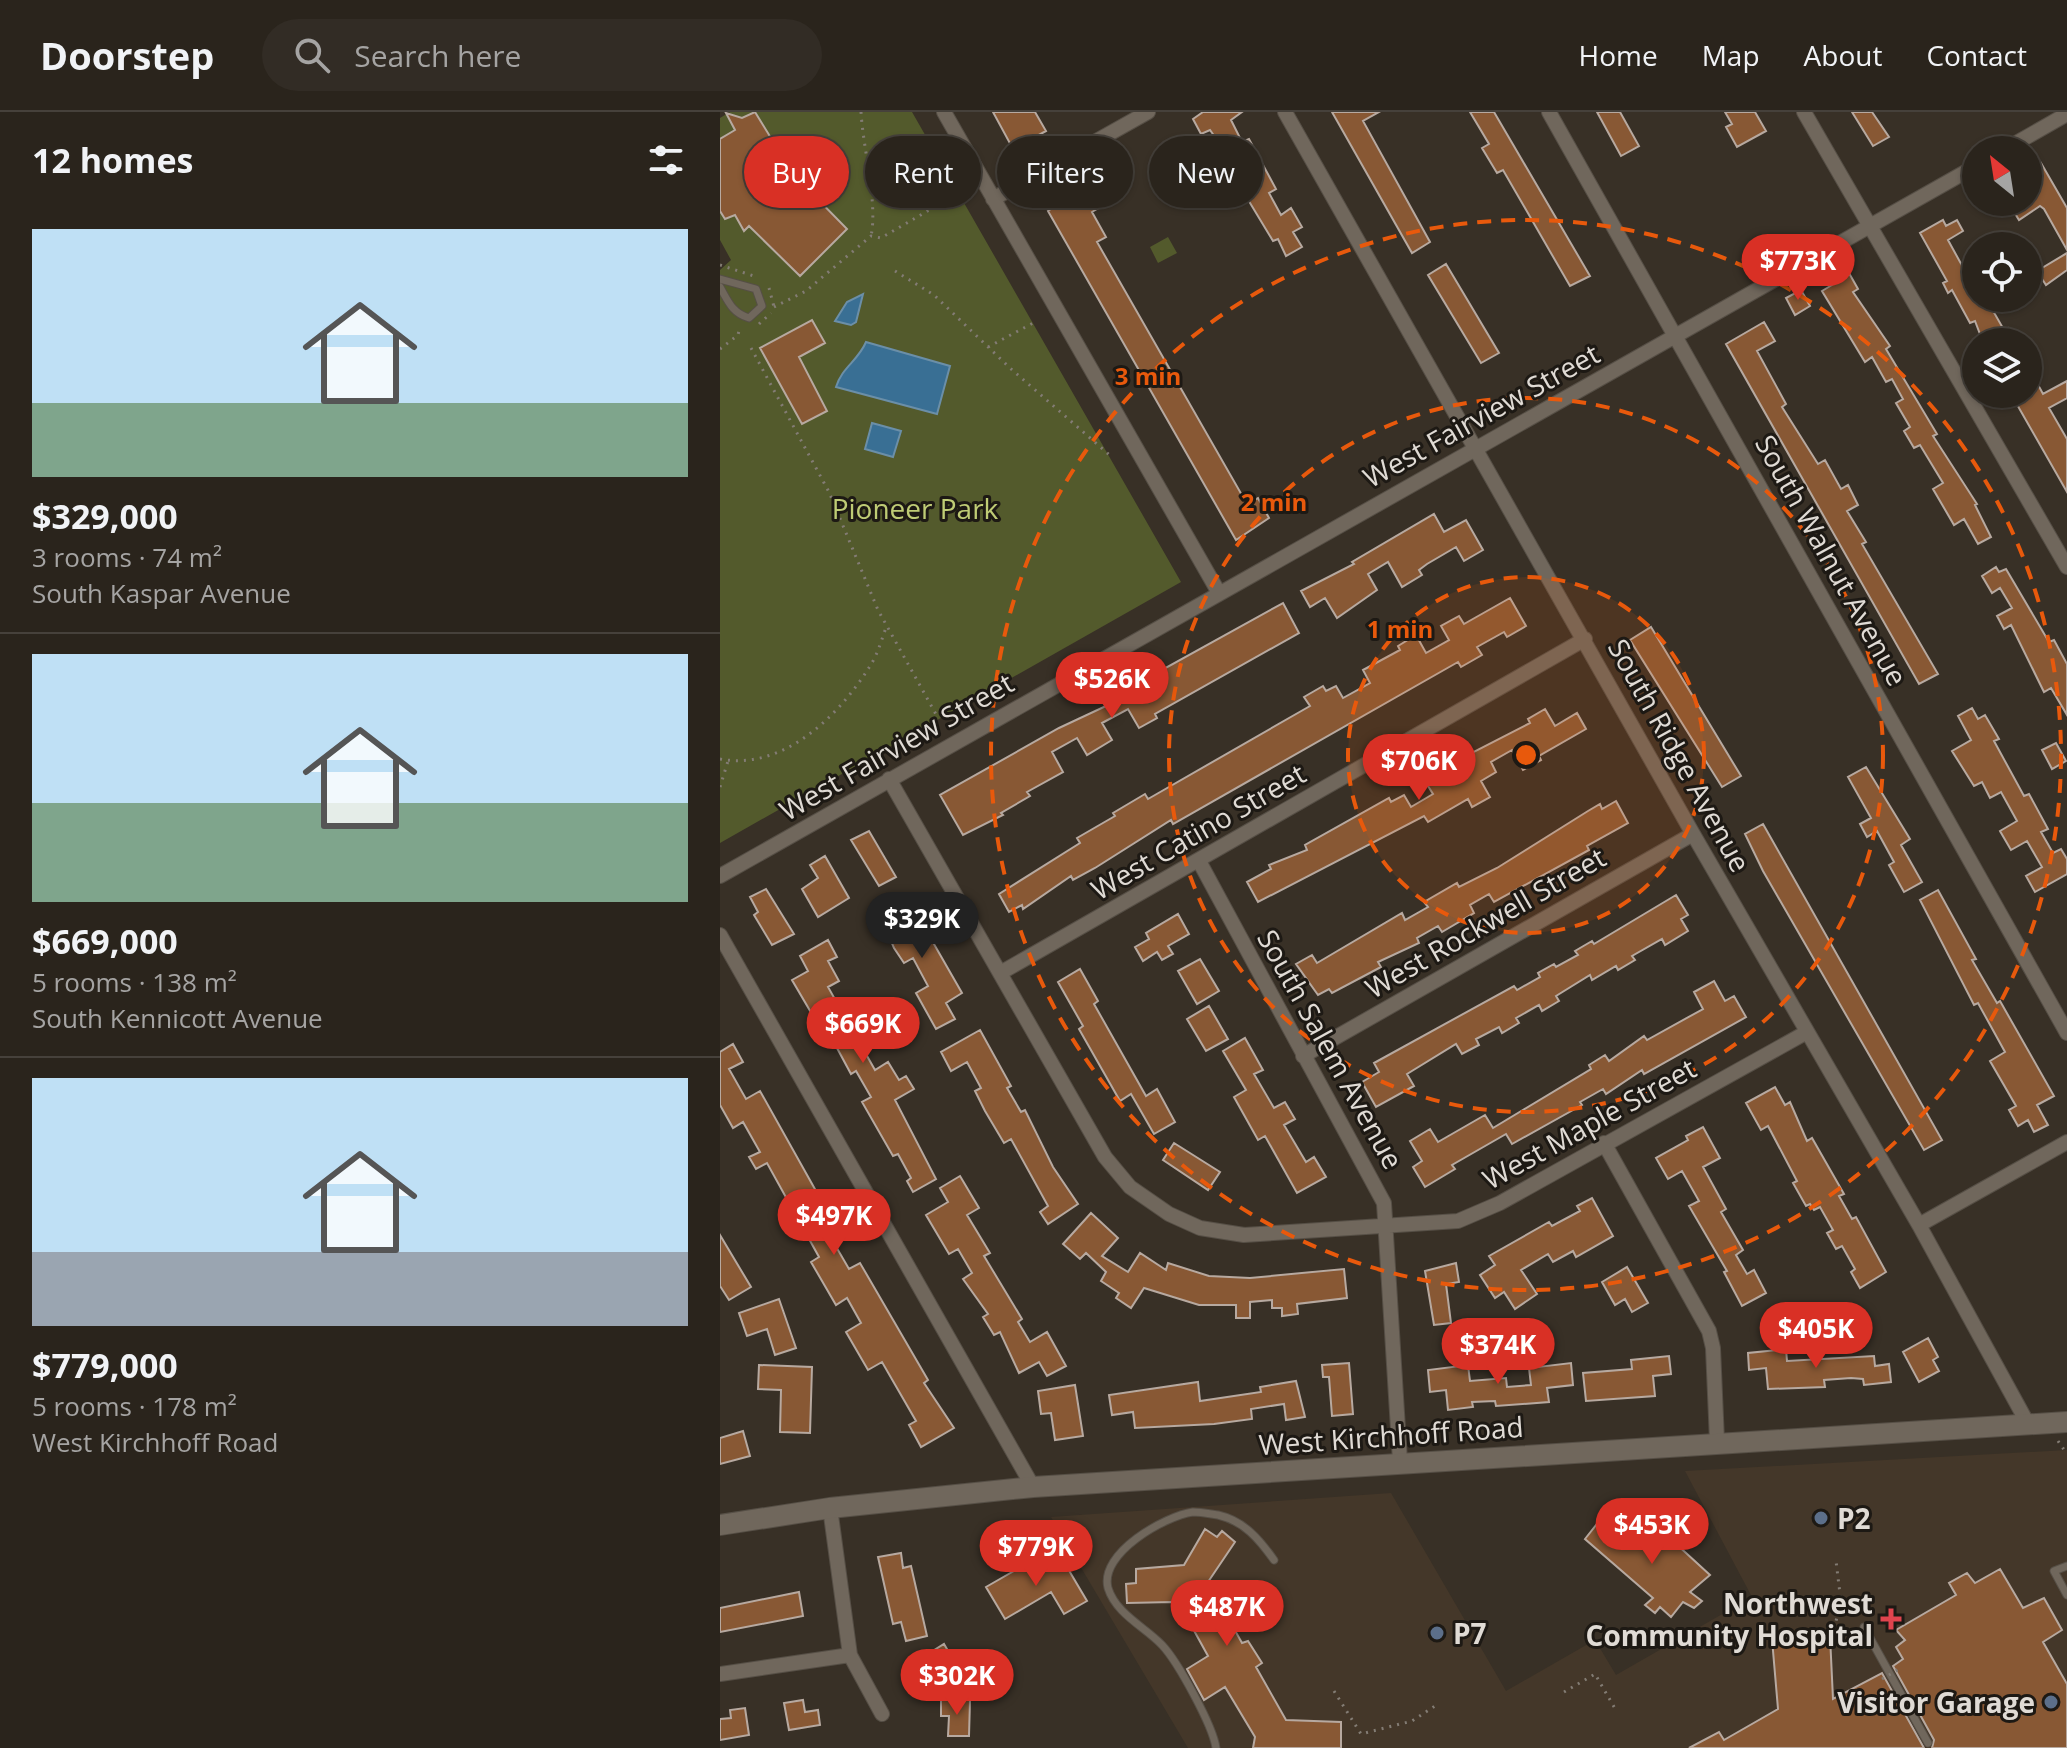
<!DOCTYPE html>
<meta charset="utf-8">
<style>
:root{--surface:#2a241c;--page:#322c25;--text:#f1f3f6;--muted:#a5a4a3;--line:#46413b;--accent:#d93025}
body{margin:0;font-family:"Open Sans",sans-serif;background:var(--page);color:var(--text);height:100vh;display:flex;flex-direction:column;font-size:30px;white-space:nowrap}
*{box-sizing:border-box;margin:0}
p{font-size:26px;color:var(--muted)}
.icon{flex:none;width:44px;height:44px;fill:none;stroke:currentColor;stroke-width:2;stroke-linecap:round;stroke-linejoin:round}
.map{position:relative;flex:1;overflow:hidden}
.panel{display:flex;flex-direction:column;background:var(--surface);width:720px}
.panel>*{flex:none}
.top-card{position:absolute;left:24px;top:24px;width:760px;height:72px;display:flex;gap:16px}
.needle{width:52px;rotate:330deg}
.controls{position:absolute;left:1242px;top:24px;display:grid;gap:16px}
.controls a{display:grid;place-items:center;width:80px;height:80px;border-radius:50%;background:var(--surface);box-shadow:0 2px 6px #0004,0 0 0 2px var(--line);font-size:40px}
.price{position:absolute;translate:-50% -68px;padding:0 18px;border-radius:28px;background:var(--accent);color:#fff;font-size:26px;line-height:52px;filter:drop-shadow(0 2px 4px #0008)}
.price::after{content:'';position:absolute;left:50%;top:48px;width:24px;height:18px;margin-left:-12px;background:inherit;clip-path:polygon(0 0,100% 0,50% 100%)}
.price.on{background:#222;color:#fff}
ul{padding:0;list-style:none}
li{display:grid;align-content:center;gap:16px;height:424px;padding:0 32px}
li+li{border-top:2px solid var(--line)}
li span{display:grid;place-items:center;height:248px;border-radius:0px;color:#555}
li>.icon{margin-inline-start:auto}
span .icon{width:144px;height:144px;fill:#fffc;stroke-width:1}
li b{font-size:34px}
h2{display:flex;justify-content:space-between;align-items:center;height:96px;padding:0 32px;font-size:34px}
.chip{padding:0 28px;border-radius:36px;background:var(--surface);box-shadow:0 2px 6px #0004,0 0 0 2px var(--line);font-size:28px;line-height:72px}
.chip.on{background:var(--accent);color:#fff}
header{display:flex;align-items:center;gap:48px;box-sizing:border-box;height:112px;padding:0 40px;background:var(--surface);border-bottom:2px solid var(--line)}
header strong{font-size:38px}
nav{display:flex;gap:44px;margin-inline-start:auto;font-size:28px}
.search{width:560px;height:72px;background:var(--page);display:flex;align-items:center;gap:20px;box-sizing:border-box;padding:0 28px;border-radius:44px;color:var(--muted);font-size:30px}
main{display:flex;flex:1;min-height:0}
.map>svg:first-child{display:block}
.built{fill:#443729}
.green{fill:#535a2c}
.water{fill:#396f94;stroke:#6b8fa8;stroke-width:2}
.building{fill:#885834;stroke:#b7a9a0;stroke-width:2}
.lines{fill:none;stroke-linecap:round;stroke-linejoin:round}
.lane-casing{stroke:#564f46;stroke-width:9}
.street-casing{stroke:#564f46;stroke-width:16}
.secondary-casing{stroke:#564f46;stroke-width:22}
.path{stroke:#837c74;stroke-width:3;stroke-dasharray:2 6;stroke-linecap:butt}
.lane{stroke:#70675c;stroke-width:7}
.street{stroke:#70675c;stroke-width:14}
.secondary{stroke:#70675c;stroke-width:20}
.path-bridge{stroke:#837c74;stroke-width:3;stroke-dasharray:2 6;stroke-linecap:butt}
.ring{fill:none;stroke:#e8590c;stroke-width:4;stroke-dasharray:14 10}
.service-dot{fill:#5c6f8a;stroke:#1d1914;stroke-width:3}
.health-dot{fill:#e0444e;stroke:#1d1914;stroke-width:3}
.labels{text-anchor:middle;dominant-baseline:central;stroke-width:6;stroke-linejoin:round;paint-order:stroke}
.street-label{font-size:28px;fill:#e0dbd5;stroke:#1d1914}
.park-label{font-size:28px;fill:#bfcc75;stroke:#1d1914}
.poi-label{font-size:28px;font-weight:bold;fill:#e0dbd5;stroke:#1d1914;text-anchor:start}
.centre{fill:#e8590c;stroke:#1d1914;stroke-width:4}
.ring-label{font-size:24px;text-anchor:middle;font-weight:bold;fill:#e8590c;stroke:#1d1914;stroke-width:6;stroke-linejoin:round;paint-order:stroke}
</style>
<header>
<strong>Doorstep</strong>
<div class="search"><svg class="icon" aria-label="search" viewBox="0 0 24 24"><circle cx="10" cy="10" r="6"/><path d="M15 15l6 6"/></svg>Search here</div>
<nav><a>Home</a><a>Map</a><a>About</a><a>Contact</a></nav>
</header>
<main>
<section class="panel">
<h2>12 homes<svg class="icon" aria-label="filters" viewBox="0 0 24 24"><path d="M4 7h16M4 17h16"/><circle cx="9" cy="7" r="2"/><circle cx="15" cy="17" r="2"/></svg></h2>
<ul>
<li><span style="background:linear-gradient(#bfe0f5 70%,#7fa58c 0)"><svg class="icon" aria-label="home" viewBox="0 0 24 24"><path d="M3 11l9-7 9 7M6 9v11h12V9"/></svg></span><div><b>$329,000</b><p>3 rooms · 74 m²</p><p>South Kaspar Avenue</p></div></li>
<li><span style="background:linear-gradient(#bfe0f5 60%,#7fa58c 0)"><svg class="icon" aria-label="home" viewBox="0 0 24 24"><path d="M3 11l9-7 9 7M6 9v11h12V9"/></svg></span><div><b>$669,000</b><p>5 rooms · 138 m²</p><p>South Kennicott Avenue</p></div></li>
<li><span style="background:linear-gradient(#bfe0f5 70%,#9aa5b1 0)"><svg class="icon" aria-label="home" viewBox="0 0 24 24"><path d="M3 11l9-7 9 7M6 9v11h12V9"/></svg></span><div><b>$779,000</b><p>5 rooms · 178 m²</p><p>West Kirchhoff Road</p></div></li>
</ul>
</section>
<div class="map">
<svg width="1347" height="1636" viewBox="0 0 1347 1636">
<rect width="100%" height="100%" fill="#383026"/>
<!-- built -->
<path class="built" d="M1347 1338V1636H468L331 1405 671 1381 786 1579 875 1528 896 1563 1032 1485 965 1359Z"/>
<!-- green -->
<path class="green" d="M10 0H192L461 470 0 731V158L11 148 0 128V6Z
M448 125 457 141 438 151 430 135Z"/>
<!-- water -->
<path class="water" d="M143 182 136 210 131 213 115 209 127 190Z
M146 230 230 254 217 302 116 275C122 255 138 249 146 230Z
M152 311 181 319 173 345 145 337Z"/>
<!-- building -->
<path class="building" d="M35 0 73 62 127 117 80 164 29 114 24 119 15 103 5 107 0 99V27L15 18 6 1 22 6Z
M273 0H315L326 19 293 37Z
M483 0H522L511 8 522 30 529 27 556 77 549 81 561 103 571 96 582 115 573 120 582 135 566 144 558 127 553 129 521 76 528 71 505 33 502 35 490 18 481 22 473 7Z
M612 0H659L643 9 710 130 692 141Z
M750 0H774L870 164 850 174 783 58 777 61 762 36 769 32Z
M877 0H900L919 34 901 44Z
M1005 0H1035L1046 19 1017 35 1006 15 1012 12Z
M1132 0H1152L1169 25 1153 34Z
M1321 51 1347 96V138L1324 97 1320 94 1299 108 1288 90H1308V59Z
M358 78 363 88 375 81 382 94 372 100 386 125 377 130 527 392 538 386 549 406 516 428 328 99Z
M1223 108 1226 114 1237 108 1243 119 1228 128 1245 159 1256 154V166L1250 170 1256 186 1262 193 1268 190 1284 218 1288 216 1293 226 1291 230H1263L1255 209 1250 211 1232 178 1228 181 1223 171 1227 169 1200 121Z
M1347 141V158L1326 173 1317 159Z
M726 152 779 241 761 251 708 163Z
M1125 154 1138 177 1133 180 1170 234 1166 237 1217 322 1213 324 1257 392 1255 393 1271 425 1258 432 1244 407 1234 413 1213 377 1223 371 1200 333 1194 336 1184 319 1190 315 1176 291 1183 287 1172 267 1166 270 1152 245 1145 250 1102 179 1112 173 1107 164Z
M1081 178 1090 194 1075 203 1066 186Z
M92 208 105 231 79 245 107 299 82 312 40 236Z
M1044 210 1055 229 1037 239 1066 292 1062 295 1098 352 1105 348 1121 377 1128 373 1138 393 1127 399 1146 430 1142 432 1218 562 1199 572 1006 232Z
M1308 254 1323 282 1347 269V286L1329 296 1347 327V380L1291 282H1308Z
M714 402 724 420 746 408 763 438 744 449 736 435 707 452 699 458 702 463 682 475 668 450 648 462 657 478 617 506 605 486 590 495 581 479 634 452 632 450Z
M1276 455 1279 460 1286 457 1329 530 1334 528 1347 552V603L1331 576 1324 580 1291 513 1284 517 1277 504 1292 496 1280 476 1272 481 1262 464Z
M790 486 806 514 787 525 784 520 757 535 762 543 741 555 738 550 453 712 451 708 375 756 353 768 351 764 303 797 302 793 289 800 279 782 360 731 357 726 395 704 393 701 425 682 428 687 590 594 584 585 603 574 606 579 616 574 623 586 650 571 643 558 680 538 678 534 696 523 706 541 729 528 721 514 739 504 744 512Z
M563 491 579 521 435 602 437 606 419 616 408 597 382 611 392 628 367 643 357 626 332 640 343 660 307 680 310 684 281 701 283 703 243 723 220 683 339 616 386 594 384 590Z
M931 515 1021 664 1002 675 910 528Z
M1252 596 1258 607 1265 603 1279 627 1274 629 1304 684 1309 682 1328 717 1321 720 1333 741 1341 737 1347 747V762L1315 780 1306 764 1322 755 1307 729 1291 738 1280 719 1297 709 1281 680 1270 686 1262 670 1254 674 1232 639 1251 628 1238 604Z
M825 597 835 614 857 601 866 617 819 644 821 648 803 658 792 638 771 650 776 660 761 669 770 685 752 695 748 687 708 710 704 704 538 790 527 770 551 757 549 753 587 738 585 733 669 686 671 690 684 683 691 695 713 682 703 666 810 611 808 607Z
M1336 631 1346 649 1332 657 1322 638Z
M1146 655 1190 727 1181 733 1202 770 1184 780 1169 753 1174 750 1157 719 1147 725 1140 712 1151 706 1128 665Z
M896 689 908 711 867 734 869 738 774 790 769 782 750 793 754 801 722 820 718 814 697 826 699 831 658 850 661 855 612 881 609 877 598 883 576 852 592 843 597 851 682 801 685 808 708 795 704 790 737 771 739 775 777 756 868 699 880 692 882 697Z
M1043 712 1222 1028 1204 1038 1043 759 1025 722Z
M149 719 176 765 159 774 131 728Z
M105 744 129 786 98 805 82 777 98 766 90 753Z
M46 777 74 822 52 833 34 803 38 800 30 785Z
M1218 778 1256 847 1252 848 1277 891 1280 889 1334 984 1317 993 1328 1013 1314 1020 1308 1008 1298 1014 1289 998 1296 994 1270 949 1285 940 1258 891 1254 893 1200 788Z
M956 783 968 803 961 807 968 819 945 833 942 827 912 844 915 848 898 858 896 854 872 868 870 863 836 884 839 889 822 899 819 893 796 906 799 911 782 921 779 915 756 927 759 933 742 942 736 932 687 962 694 974 656 995 642 970 659 960 654 951 794 874 797 878 820 865 818 861 834 852 836 855 858 843 855 839 872 829 874 832Z
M187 785 242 881 226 891 235 907 216 917 196 881 208 874 193 846 184 851 174 836 159 801Z
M458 802 469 822 448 834 453 842 442 848 437 840 423 849 415 835 429 827 426 821Z
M108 828 117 845 108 849 119 869 108 875 155 958 168 950 179 968 186 964 194 977 175 988 216 1067 193 1080 187 1069 191 1066 178 1042 173 1044 142 990 151 985 136 959 131 962 110 923 106 926 72 868 88 859 80 844Z
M480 847 499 879 477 892 458 859Z
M360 857 378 889 374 892 426 984 437 977 455 1010 434 1022 411 982 400 989 359 917 363 914 338 870Z
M994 869 1005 889 1014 884 1026 905 924 962 922 958 886 982 883 977 860 990 862 993 792 1032 786 1022 732 1053 735 1057 705 1075 693 1055 702 1049 690 1029 710 1017 718 1030 765 1003 773 1016 871 957 869 953 885 943 889 949 924 924 927 928 983 897 974 880Z
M489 894 508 927 486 939 467 907Z
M260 918 291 974 287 976 301 1000 305 998 333 1055 358 1092 328 1112 320 1100 328 1094 291 1027 284 1031 265 999 255 979 261 976 247 950 231 959 221 940Z
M525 926 543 958 534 962 554 996 565 990 575 1007 564 1013 586 1050 594 1045 606 1065 577 1081 545 1024 538 1028 514 985 526 978 503 939Z
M13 932 23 950 9 957 26 987 40 979 96 1079 93 1081 116 1124 111 1126 129 1157 140 1151 208 1268 204 1271 234 1316 201 1335 189 1313 196 1309 162 1250 148 1258 126 1220 141 1211 127 1186 116 1193 91 1150 99 1145 47 1051 36 1057 29 1045 40 1040 23 1010 13 1016 0 993V940Z
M1055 975 1065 993 1070 990 1087 1029 1092 1026 1124 1082 1119 1084 1132 1107 1136 1105 1166 1160 1140 1176 1131 1160 1135 1157 1122 1134 1116 1137 1107 1121 1113 1118 1100 1095 1094 1098 1090 1092 1086 1094 1073 1071 1077 1069 1048 1014 1041 1018 1026 991Z
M983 1015 1000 1046 983 1055 1006 1097 1001 1100 1023 1138 1016 1143 1027 1162 1034 1158 1046 1181 1022 1194 1004 1160 1007 1159 969 1094 979 1089 962 1059 948 1067 936 1046 968 1028 966 1024Z
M454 1031 500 1060 488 1078 443 1048Z
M240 1064 259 1096 247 1103 270 1141 264 1144 302 1207 298 1210 310 1230 327 1220 346 1254 327 1264 319 1250 299 1261 280 1220 274 1223 263 1205 268 1202 243 1167 252 1161 238 1137 229 1142 206 1103 228 1090 220 1076Z
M872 1086 893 1124 856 1145 853 1139 833 1150 828 1142 801 1158 817 1182 795 1197 784 1180 775 1186 760 1163 775 1153 769 1144 829 1110 832 1114 860 1099 857 1094Z
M371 1101 398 1126 382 1144 408 1160 420 1141 446 1158 448 1151 489 1164 530 1166 624 1157 627 1186 577 1192 578 1202 562 1204V1196H552V1188L530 1190V1206H516V1193H479L424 1176 411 1196 396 1186 399 1181 381 1169 386 1160 366 1141 360 1147 343 1132Z
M0 1123 31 1175 9 1188 0 1174Z
M736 1151 739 1170 726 1172 731 1211 714 1213 705 1159Z
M907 1155 928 1191 912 1200 905 1187 895 1193 882 1170Z
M59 1187 76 1236 55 1243 47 1217 27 1224 19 1201Z
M1208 1226 1218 1245 1213 1248 1219 1259 1199 1270 1183 1240Z
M1066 1237 1067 1249 1154 1244 1155 1254 1169 1252 1171 1270 1144 1273 1143 1267 1131 1266 1104 1268 1105 1275 1048 1277 1046 1256 1029 1258 1028 1241Z
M949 1244 951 1262 933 1264 935 1284 866 1289 863 1261 912 1257 911 1248Z
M629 1251 633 1302 612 1304 609 1265H603L602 1253Z
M851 1251 853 1273 827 1276 829 1290 776 1294 775 1289 752 1290 753 1295 728 1298 726 1278 710 1280 708 1258 748 1253 750 1269 786 1266 787 1275 811 1273 809 1256Z
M39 1253 92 1255 90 1321 60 1320 61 1278 38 1277Z
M576 1269 585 1305 566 1308 564 1292 531 1297 532 1307 494 1312 415 1316 413 1300 392 1303 389 1283 478 1270 480 1289 541 1280 540 1275Z
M355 1273 363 1324 335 1328 331 1301 321 1302 318 1279Z
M23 1319 30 1344 0 1352V1326Z
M884 1403 925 1438 942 1419 990 1463 970 1480 982 1489 974 1496 963 1490 951 1505 940 1495 935 1501 925 1493 933 1486 865 1427Z
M485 1417 497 1425 502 1419 515 1430 488 1470 522 1531 528 1529 542 1551 536 1555 566 1608 621 1610V1636H533L535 1625 505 1575 484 1588 467 1557 488 1544 461 1495 453 1490 407 1491 406 1472 416 1471V1457L464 1453Z
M181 1441 183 1456 191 1454 207 1524 186 1529 181 1510 173 1512 158 1445Z
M341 1445 367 1489 344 1502 331 1480 285 1507 266 1475 315 1447 321 1457Z
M1280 1457 1303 1496 1324 1486 1342 1518 1323 1530 1347 1572V1636H1212L1214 1628 1173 1554 1183 1547 1176 1535 1185 1528 1176 1518 1236 1483 1229 1471 1247 1461 1255 1471Z
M79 1480 83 1504 0 1520V1496Z
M1110 1524 1113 1587 1162 1561 1204 1636H969L999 1620 1004 1628 1058 1597 1052 1527Z
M224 1532 241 1561 220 1574 203 1545Z
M83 1588 85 1600 98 1598 100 1613 69 1618 64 1591Z
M221 1588H250L249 1624H228L229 1604H221Z
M25 1596 29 1623 0 1628V1607L11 1606 10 1598Z"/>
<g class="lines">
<defs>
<path id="lane" d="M0 167 36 177 42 194 29 206C12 201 8 189 0 175
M1347 1454 1334 1459 1347 1483
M1144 1515 1208 1631
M496 1636C493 1614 458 1550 442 1533 425 1515 396 1502 388 1476 379 1441 445 1404 473 1400 480 1400 491 1402 498 1403 524 1409 539 1427 554 1448"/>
<path id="street" d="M224 0 499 481
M565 0 973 722 1199 1113 1308 1312
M829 0 1347 921
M1084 0 1347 455
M1284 38 1347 2
M273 87 428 0
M169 667 385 1045 410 1075 449 1102 480 1116 524 1123 738 1109 780 1091 1087 920
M479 749 664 1091 680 1349
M0 764 1256 54
M0 823 313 1375
M282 860 865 527
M583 944 973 722
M884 1031 989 1219 993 1236 997 1329
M1199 1113 1347 1030
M110 1396 130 1543 162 1602
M0 1562 130 1543"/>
<path id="secondary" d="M0 1413 110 1396 313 1375 1347 1310"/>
</defs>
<!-- lane casing -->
<use href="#lane" class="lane-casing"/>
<!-- street casing -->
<use href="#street" class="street-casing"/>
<!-- secondary casing -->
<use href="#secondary" class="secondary-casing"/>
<!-- path -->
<path class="path" d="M141 0C143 36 158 92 151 124
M0 153 37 165
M175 159 214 183 290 256 393 346
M49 176 54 195
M54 195 86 179 151 124 161 126 247 76
M39 212 51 201
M268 235 315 210
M31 236 109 380 158 498 218 606
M0 237 18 223 20 214
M0 647C63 659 119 604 150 554 158 542 162 526 167 513
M0 675 8 649
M1338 1329 1347 1342
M1112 1524 1121 1490 1116 1449
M614 1579 641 1622 692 1609 715 1594
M844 1580 875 1562 897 1600"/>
<!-- lane -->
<use href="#lane" class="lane"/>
<!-- street -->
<use href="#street" class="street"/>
<!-- secondary -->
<use href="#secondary" class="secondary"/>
<!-- path-bridge -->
<path class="path-bridge" d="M1162 1567 1179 1557"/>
</g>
<!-- distance rings -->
<circle cx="806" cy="643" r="178" fill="#e8590c" fill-opacity=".12"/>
<g class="ring">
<circle cx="806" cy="643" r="178"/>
<circle cx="806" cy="643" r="357"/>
<circle cx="806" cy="643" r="535"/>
</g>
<!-- markers -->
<g class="service-dot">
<circle cx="1101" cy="1406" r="8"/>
<circle cx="717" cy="1521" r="8"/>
<circle cx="1331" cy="1590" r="8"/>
</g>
<path class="health-dot" d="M1167 1495h8v8h8v8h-8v8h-8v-8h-8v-8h8z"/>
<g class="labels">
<!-- street labels -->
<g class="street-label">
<text transform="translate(761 303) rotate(-29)">West Fairview Street</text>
<text transform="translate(1112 448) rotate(61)">South Walnut Avenue</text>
<text transform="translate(176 634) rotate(-30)">West Fairview Street</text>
<text transform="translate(960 643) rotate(61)">South Ridge Avenue</text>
<text transform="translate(478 719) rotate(-30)">West Catino Street</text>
<text transform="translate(765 810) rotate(-30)">West Rockwell Street</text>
<text transform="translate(611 937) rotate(61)">South Salem Avenue</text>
<text transform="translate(869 1011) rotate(-29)">West Maple Street</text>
<text transform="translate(671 1323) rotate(-4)">West Kirchhoff Road</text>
</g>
<!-- park labels -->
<g class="park-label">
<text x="195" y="396">Pioneer Park</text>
</g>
<!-- poi labels -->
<g class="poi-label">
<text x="1117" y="1406">P2</text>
<text x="1153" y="1491" text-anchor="end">Northwest<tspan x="1153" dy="32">Community Hospital</tspan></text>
<text x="733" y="1521">P7</text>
<text x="1315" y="1590" text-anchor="end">Visitor Garage</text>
</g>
</g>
<circle cx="806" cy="643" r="12" class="centre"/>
<g class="ring-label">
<text x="428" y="273">3 min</text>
<text x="554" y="399">2 min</text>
<text x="680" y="526">1 min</text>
</g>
</svg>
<div class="controls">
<a><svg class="needle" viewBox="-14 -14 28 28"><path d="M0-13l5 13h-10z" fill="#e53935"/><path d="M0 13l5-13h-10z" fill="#a5a4a3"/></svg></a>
<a><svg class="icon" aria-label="locate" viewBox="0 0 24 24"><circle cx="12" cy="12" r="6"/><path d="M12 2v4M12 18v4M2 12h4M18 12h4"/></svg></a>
<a><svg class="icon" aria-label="layers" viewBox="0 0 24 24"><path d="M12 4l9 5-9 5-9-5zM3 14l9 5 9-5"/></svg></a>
</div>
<b class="price" style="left:1078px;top:190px">$773K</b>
<b class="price" style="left:392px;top:608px">$526K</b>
<b class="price" style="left:699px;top:690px">$706K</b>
<b class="price on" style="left:202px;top:848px">$329K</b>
<b class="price" style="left:143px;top:953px">$669K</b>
<b class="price" style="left:114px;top:1145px">$497K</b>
<b class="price" style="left:1096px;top:1258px">$405K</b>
<b class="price" style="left:778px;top:1274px">$374K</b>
<b class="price" style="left:932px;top:1454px">$453K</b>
<b class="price" style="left:316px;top:1476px">$779K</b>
<b class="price" style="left:507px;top:1536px">$487K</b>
<b class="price" style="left:237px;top:1605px">$302K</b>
<div class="top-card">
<a class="chip on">Buy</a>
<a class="chip">Rent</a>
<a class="chip">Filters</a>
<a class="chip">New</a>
</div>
</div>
</main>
